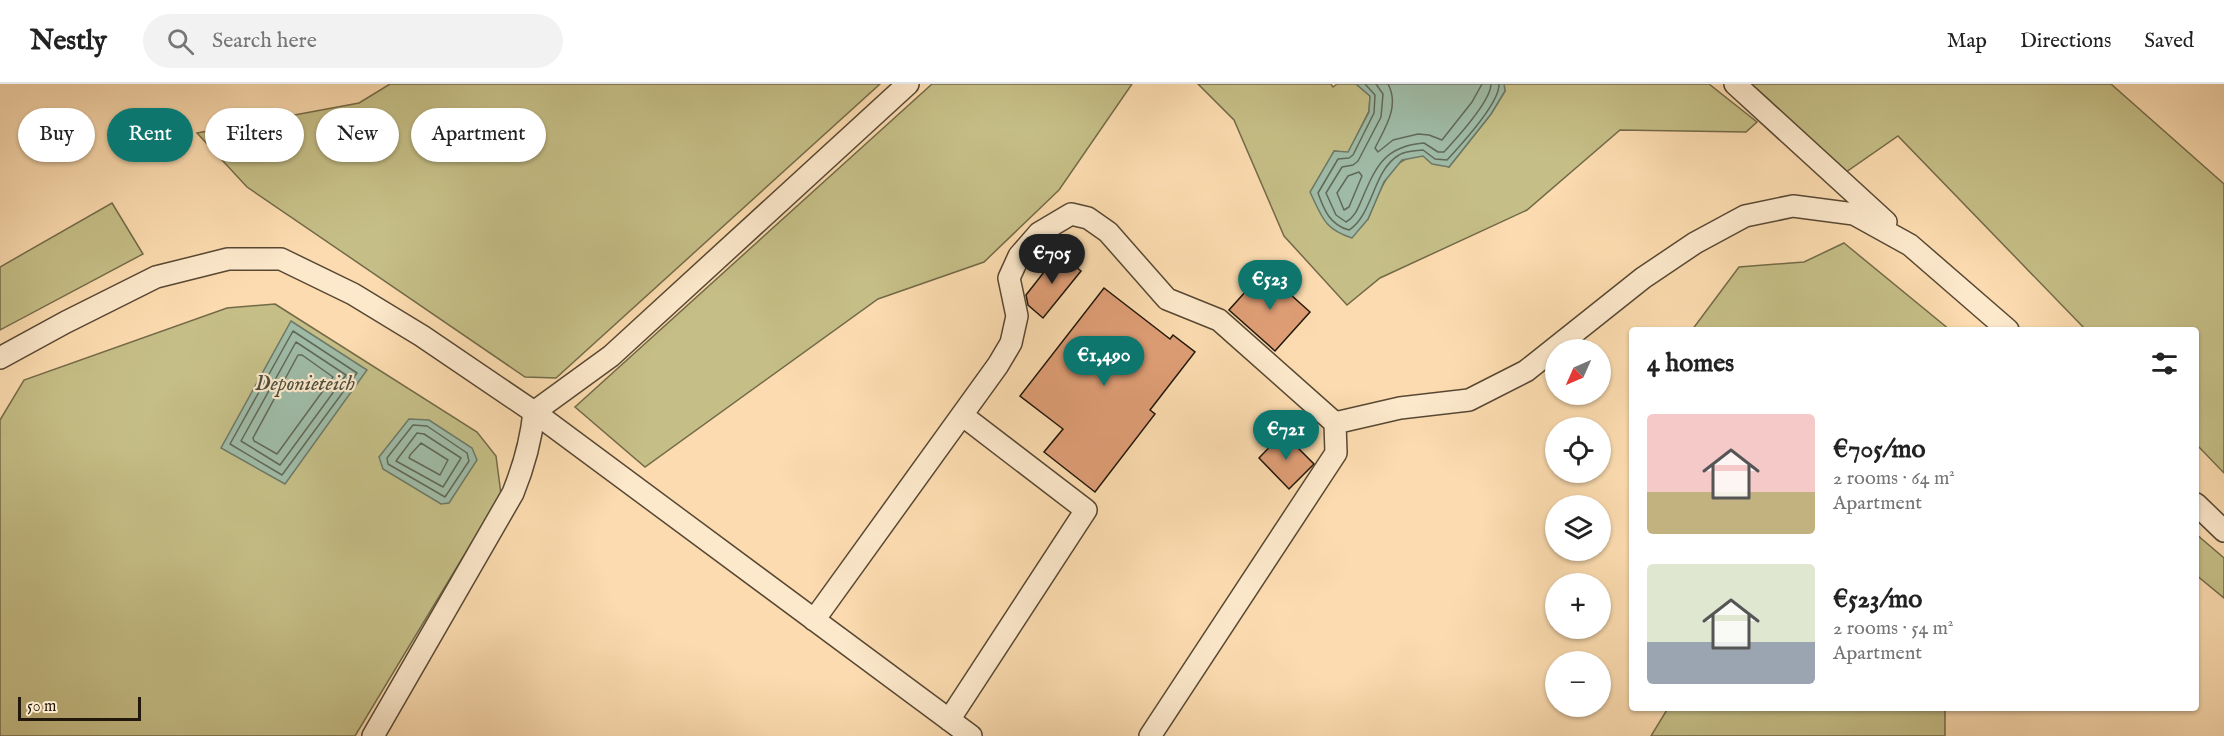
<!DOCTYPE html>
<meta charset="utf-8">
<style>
:root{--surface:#fff;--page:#f2f2f2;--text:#222;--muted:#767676;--line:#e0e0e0;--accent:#0f766e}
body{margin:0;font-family:"IM FELL English",serif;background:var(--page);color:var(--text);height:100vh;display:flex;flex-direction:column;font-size:22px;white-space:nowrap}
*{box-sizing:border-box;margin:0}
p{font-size:20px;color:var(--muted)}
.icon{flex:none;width:33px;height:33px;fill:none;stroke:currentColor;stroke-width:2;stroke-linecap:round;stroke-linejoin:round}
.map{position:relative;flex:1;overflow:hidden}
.sheet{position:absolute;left:1629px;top:243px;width:570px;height:384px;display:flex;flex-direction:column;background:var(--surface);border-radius:6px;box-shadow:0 2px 4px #0004}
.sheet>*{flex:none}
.banner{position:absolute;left:18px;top:24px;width:570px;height:54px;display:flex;gap:12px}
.needle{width:39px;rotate:225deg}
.fabs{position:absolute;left:1545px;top:255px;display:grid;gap:12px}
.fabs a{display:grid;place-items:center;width:66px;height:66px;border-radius:50%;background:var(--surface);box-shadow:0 2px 4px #0004;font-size:30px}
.scale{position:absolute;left:18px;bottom:15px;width:123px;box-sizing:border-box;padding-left:6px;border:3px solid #21170a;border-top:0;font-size:16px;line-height:21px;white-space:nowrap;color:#21170a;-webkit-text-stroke:4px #fce8cb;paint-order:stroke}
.price{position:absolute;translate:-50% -51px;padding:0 14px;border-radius:21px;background:var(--accent);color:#fff;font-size:20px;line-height:39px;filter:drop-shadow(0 2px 3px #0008)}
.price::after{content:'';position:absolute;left:50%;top:36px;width:18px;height:14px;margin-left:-9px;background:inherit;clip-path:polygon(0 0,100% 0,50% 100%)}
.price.active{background:#222;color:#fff}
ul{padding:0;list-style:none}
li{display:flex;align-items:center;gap:18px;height:150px;padding:0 18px}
li span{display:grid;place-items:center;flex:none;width:168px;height:120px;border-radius:6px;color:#555}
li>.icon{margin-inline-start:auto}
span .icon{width:72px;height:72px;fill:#fffc;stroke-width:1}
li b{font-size:26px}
h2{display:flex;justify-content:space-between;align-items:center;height:72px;padding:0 18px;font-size:26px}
.tag{padding:0 21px;border-radius:27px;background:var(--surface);box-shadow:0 2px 4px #0004;font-size:21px;line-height:54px}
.tag.active{background:var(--accent);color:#fff}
header{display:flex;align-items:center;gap:36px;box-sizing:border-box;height:84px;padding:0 30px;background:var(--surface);border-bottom:2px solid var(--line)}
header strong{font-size:28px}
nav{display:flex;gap:33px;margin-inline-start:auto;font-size:21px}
.search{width:420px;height:54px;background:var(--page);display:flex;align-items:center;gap:15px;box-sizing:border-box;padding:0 21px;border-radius:33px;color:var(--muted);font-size:22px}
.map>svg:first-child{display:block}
.green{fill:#c5be86;stroke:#736a48;stroke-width:1.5}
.water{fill:#9fbba7;stroke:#6d7968;stroke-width:1.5}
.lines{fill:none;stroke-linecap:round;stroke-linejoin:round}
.shore{stroke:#606958;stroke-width:1.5}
.building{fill:#de9d75;stroke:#21170a;stroke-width:1.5}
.minor-casing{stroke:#584833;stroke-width:24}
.minor{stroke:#fce8cb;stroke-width:21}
.labels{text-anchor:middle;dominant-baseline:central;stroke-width:4.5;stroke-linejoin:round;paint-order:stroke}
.water-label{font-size:22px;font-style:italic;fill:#4d5041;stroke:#fce8cb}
</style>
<header>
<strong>Nestly</strong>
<div class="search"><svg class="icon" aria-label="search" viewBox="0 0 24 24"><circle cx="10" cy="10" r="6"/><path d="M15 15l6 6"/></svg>Search here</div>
<nav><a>Map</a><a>Directions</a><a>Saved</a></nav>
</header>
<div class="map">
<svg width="2224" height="652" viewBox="0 0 2224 652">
<rect width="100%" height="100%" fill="#fbdbaf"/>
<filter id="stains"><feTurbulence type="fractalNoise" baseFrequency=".00333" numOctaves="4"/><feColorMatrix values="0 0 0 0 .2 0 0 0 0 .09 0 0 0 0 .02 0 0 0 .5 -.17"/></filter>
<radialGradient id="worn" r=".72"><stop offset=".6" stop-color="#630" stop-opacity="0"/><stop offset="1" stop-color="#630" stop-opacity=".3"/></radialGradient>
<!-- green -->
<path class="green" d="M390 0H880L556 294 525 293 247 103 197 49 359 19Z
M932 0H1132L1059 106 984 178 878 215 645 383 575 323Z
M1198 0H1331L1333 3 1337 0H1356L1370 12 1369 27 1348 69 1334 67 1327 82 1368 135C1378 112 1390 69 1423 72 1431 73 1442 80 1449 83L1491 30 1505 7 1504 0H1709L1757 38 1746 48 1620 46 1527 126 1380 194 1347 221 1284 152 1234 36Z
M1742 0H2111L2224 100V389L2196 360V246H2086L1898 52 1846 88Z
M112 119 143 170 0 246V183Z
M1844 159 1950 246H1692L1739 183 1804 178Z
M275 220 477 348 496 372 501 410 355 652H0V336L24 296 227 224Z
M2196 450 2224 474V514L2196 491Z
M1668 624H1945V652H1651Z"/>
<!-- water -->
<path class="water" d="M1356 0H1504L1505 7 1491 30 1449 83 1432 80 1423 72 1402 76 1384 98 1368 135 1352 154C1324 145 1322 133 1310 108L1334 67 1348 68 1369 28 1370 12Z
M291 237 367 286 285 400 221 364Z
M409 335 429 336 472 364 477 376 449 419 441 420 383 385 379 373Z"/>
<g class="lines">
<!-- shore -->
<path class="shore" d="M1365 0 1375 11 1374 29 1353 71 1349 74 1338 75 1318 109C1324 126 1330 141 1349 146 1373 131 1373 86 1399 71 1405 67 1416 67 1423 66L1435 75 1447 76C1460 62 1500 18 1499 0
M1376 0 1383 10 1381 33 1358 77 1353 81 1342 83 1326 109 1336 131 1346 138C1355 133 1358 124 1362 115 1376 82 1385 62 1424 59L1438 68H1444C1456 55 1491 16 1491 0
M1388 0C1400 22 1385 44 1375 64L1378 68 1393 56 1418 50 1429 51 1442 56 1472 18 1482 0
M1359 88 1362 92 1349 123 1344 126 1337 109 1348 92Z
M293 247 357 289 282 391 230 360Z
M296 258 346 291 280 381 241 357Z
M298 271H302L333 293 277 370 254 357 253 354Z
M413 341 427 342 467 369 469 377 445 413 388 380 387 374Z
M417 349 424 350 461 374 443 403 396 377Z
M421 359 448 376 440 391 409 374 410 371Z"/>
</g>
<!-- building -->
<path class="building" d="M1059 169 1081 187 1043 234 1028 221 1026 211Z
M1264 187 1310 228 1275 267 1229 226Z
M1104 204 1170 255 1173 251 1195 268 1150 326 1155 330 1095 408 1044 368 1063 345 1020 312Z
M1283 349 1314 380 1289 405 1259 374Z"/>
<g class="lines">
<defs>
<path id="minor" d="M1735 0 1886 138
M0 274 66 238 156 193 228 175H281L353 210 422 252 534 328 971 652
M1335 339 1400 324 1469 316 1526 287 1643 194 1695 159 1745 132 1793 122 1854 130 1910 161 2008 246
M2196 420 2224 447
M814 536 998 281 1011 259 1017 232 1009 194 1019 172 1039 149 1071 130 1088 134 1108 148 1167 215 1219 236 1335 339 1336 369 1150 652
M949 636 1086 426 962 331
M373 652 513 409C524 382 531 357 534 328L611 272 908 0"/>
</defs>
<!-- minor casing -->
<use href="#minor" class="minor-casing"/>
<!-- minor -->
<use href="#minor" class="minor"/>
</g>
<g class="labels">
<!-- water labels -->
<g class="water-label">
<text x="305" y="300">Deponieteich</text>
</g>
</g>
<rect width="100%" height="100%" filter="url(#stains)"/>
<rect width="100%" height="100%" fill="url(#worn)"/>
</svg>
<div class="fabs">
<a><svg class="needle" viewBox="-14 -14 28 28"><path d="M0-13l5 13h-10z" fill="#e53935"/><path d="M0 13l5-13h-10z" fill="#767676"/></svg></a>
<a><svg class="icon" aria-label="locate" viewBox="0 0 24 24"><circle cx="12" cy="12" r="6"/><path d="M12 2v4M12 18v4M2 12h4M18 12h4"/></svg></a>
<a><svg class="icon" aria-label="layers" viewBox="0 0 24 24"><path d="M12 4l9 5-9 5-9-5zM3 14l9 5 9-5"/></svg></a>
<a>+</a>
<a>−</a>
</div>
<div class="scale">50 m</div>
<b class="price active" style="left:1052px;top:201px">€705</b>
<b class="price" style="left:1270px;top:227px">€523</b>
<b class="price" style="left:1104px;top:303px">€1,490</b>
<b class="price" style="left:1286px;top:377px">€721</b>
<div class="banner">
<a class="tag">Buy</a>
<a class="tag active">Rent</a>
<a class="tag">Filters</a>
<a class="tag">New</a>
<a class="tag">Apartment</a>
</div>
<section class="sheet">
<h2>4 homes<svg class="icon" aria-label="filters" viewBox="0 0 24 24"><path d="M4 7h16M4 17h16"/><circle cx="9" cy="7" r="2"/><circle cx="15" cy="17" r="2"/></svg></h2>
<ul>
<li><span style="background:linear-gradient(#f6c9c9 65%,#c2b280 0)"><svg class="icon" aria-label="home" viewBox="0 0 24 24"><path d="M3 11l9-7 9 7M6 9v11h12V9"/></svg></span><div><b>€705/mo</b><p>2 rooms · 64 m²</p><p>Apartment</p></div></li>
<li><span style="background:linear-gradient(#dfe7d0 65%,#9aa5b1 0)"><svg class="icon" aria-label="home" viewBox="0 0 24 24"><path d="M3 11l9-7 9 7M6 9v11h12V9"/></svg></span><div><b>€523/mo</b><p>2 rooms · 54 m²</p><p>Apartment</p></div></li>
</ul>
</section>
</div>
